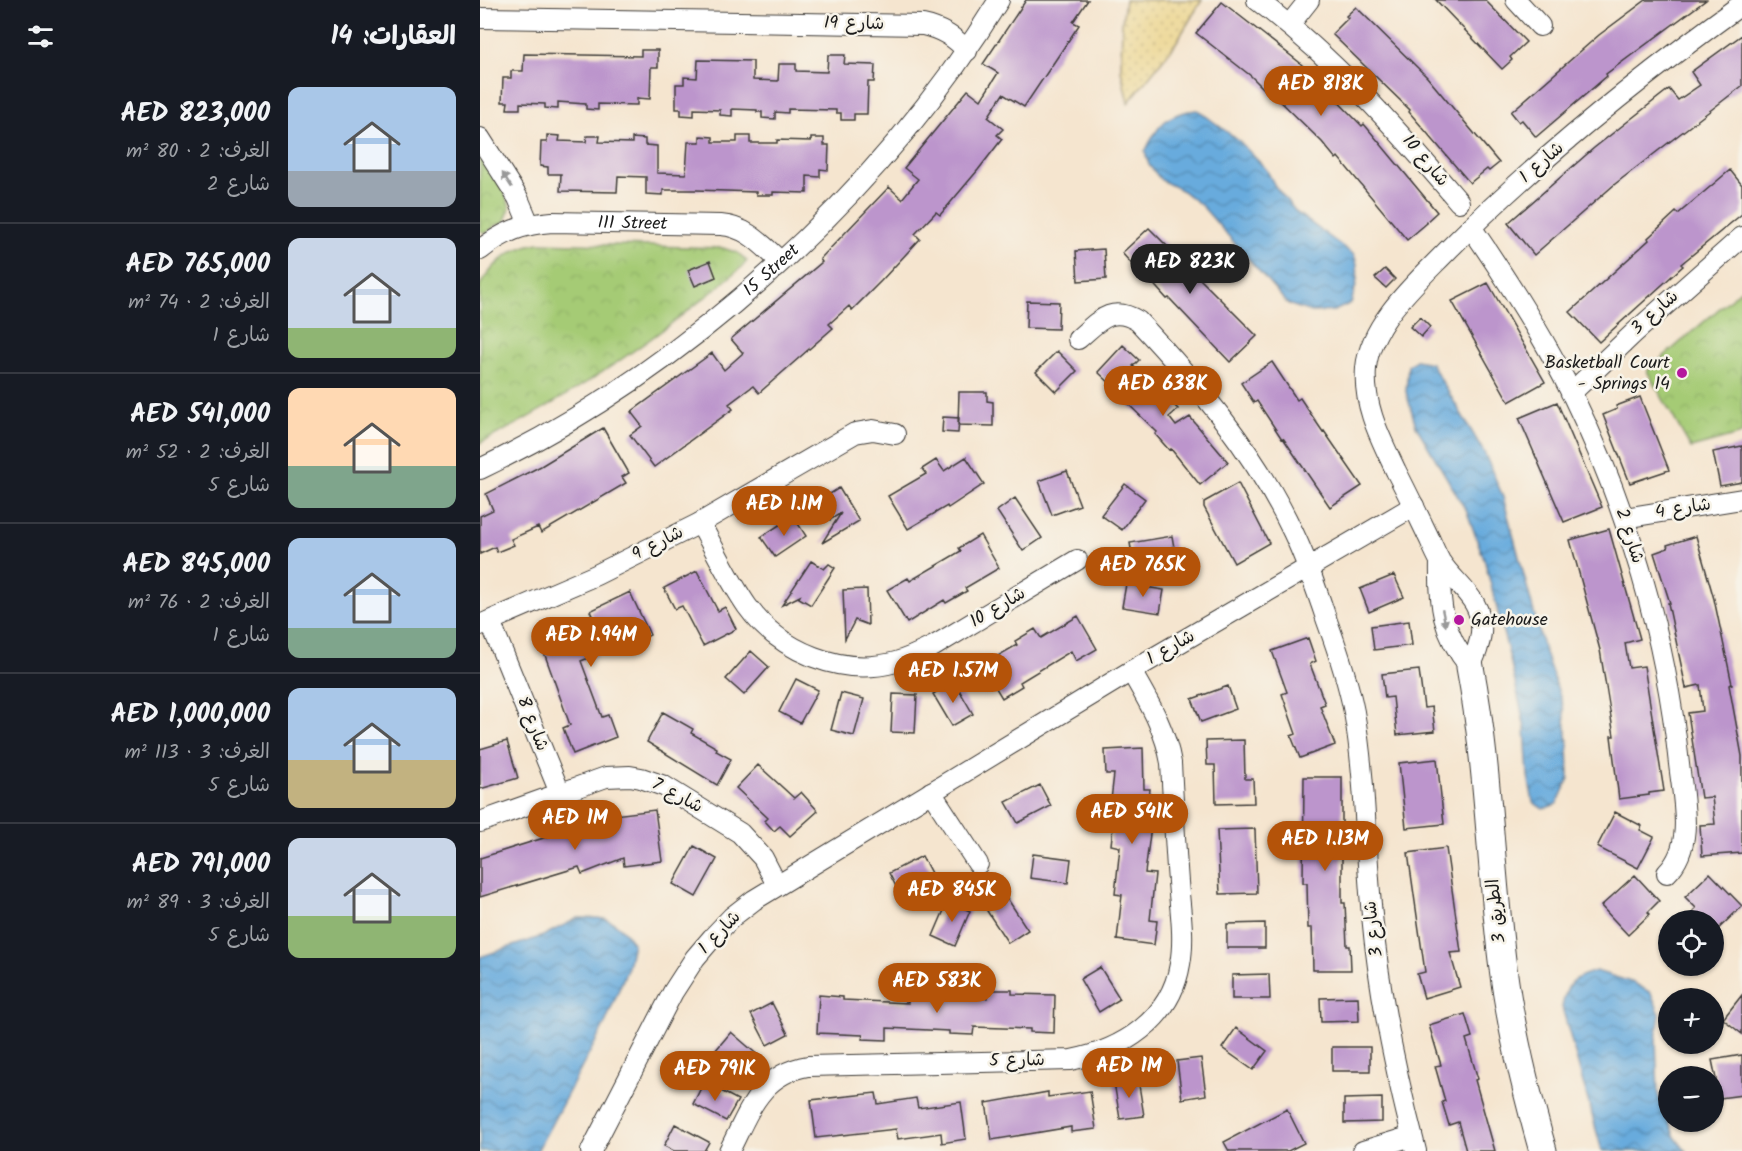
<!DOCTYPE html>
<html lang="ar">
<meta charset="utf-8">
<style>
:root{--surface:#171b24;--page:#20242c;--text:#f1f3f6;--muted:#9ea1a6;--line:#363941;--accent:#b45309}
body{margin:0;font-family:Kalam,"Playpen Sans Arabic",sans-serif;background:var(--page);color:var(--text);direction:rtl;height:100vh;display:flex;flex-direction:column;font-size:22px;white-space:nowrap}
*{box-sizing:border-box;margin:0}
p{font-size:20px;color:var(--muted)}
.icon{flex:none;width:33px;height:33px;fill:none;stroke:currentColor;stroke-width:2;stroke-linecap:round;stroke-linejoin:round}
.map{position:relative;flex:1;overflow:hidden;direction:ltr}
.panel{display:flex;flex-direction:column;background:var(--surface);width:480px}
.panel>*{flex:none}
.buttons{position:absolute;left:1178px;top:910px;display:grid;gap:12px}
.buttons a{display:grid;place-items:center;width:66px;height:66px;border-radius:50%;background:var(--surface);box-shadow:0 2px 4px #0004;font-size:30px}
.price{position:absolute;translate:-50% -51px;padding:0 14px;border-radius:21px;background:var(--accent);color:#fff;font-size:20px;line-height:39px;filter:drop-shadow(0 2px 3px #0008)}
.price::after{content:'';position:absolute;left:50%;top:36px;width:18px;height:14px;margin-left:-9px;background:inherit;clip-path:polygon(0 0,100% 0,50% 100%)}
.price.current{background:#222;color:#fff}
ul{padding:0;list-style:none}
li{display:flex;align-items:center;gap:18px;height:150px;padding:0 24px}
li+li{border-top:2px solid var(--line)}
li span{display:grid;place-items:center;flex:none;width:168px;height:120px;border-radius:12px;color:#555}
li>.icon{margin-inline-start:auto}
span .icon{width:72px;height:72px;fill:#fffc;stroke-width:1}
li b{font-size:26px}
h2{display:flex;justify-content:space-between;align-items:center;height:72px;padding:0 24px;font-size:26px}
main{display:flex;flex:1;min-height:0}
.map>svg:first-child{display:block}
.sand{fill:url(#sand-dots);stroke:#857b5d;stroke-width:1.5}
.park{fill:url(#park-crowns);stroke:#607448;stroke-width:1.5}
.water{fill:url(#water-waves);stroke:#42647c;stroke-width:1.5}
.building{fill:#bc95cc}
.lines{fill:none;stroke-linecap:round;stroke-linejoin:round}
.street-casing{stroke:#3d3a37;stroke-width:22}
.secondary-casing{stroke:#3d3a37;stroke-width:29}
.street{stroke:#fff;stroke-width:20}
.secondary{stroke:#fff;stroke-width:27}
.oneway{fill:#999}
.poi-dot{fill:#b5179e;stroke:#f7f3e8;stroke-width:2}
.labels{text-anchor:middle;dominant-baseline:central;stroke-width:5;stroke-linejoin:round;paint-order:stroke}
.street-label{font-size:18px;fill:#1c1c1c;stroke:#f7f3e8}
.poi-label{font-size:18px;fill:#1c1c1c;stroke:#f7f3e8;text-anchor:end}
</style>
<main>
<div class="map">
<svg width="1262" height="1151" viewBox="0 0 1262 1151">
<defs>
<pattern id="sand-dots" width="8" height="8" patternUnits="userSpaceOnUse" patternTransform="scale(1.5)"><rect width="8" height="8" fill="#eeda9e"/><path d="M2 2h.1M6 6h.1" fill="none" stroke="#ccba88" stroke-width="1.8" stroke-linecap="round"/></pattern>
<pattern id="park-crowns" width="20" height="18" patternUnits="userSpaceOnUse" patternTransform="scale(1.5)"><rect width="20" height="18" fill="#a5cb75"/><path d="M2 6a3 3 0 1 1 6 0M12 15a3 3 0 1 1 6 0" fill="none" stroke="#8dae65"/></pattern>
<pattern id="water-waves" width="16" height="10" patternUnits="userSpaceOnUse" patternTransform="scale(1.5)"><rect width="16" height="10" fill="#68abdd"/><path d="M0 5q4-4 8 0t8 0" fill="none" stroke="#558ab2"/></pattern>
</defs>
<rect width="100%" height="100%" fill="#f7f3e8"/>
<filter id="ink" filterUnits="userSpaceOnUse"><feTurbulence type="fractalNoise" baseFrequency=".0167" numOctaves="2"/><feDisplacementMap in="SourceGraphic" scale="12" xChannelSelector="R" yChannelSelector="G"/><feConvolveMatrix kernelMatrix="1 2 1 2 8 2 1 2 1" color-interpolation-filters="sRGB"/></filter>
<filter id="wash" filterUnits="userSpaceOnUse"><feTurbulence type="fractalNoise" baseFrequency=".008" numOctaves="4" result="noise"/><feDisplacementMap in="SourceGraphic" scale="24" xChannelSelector="R" yChannelSelector="G"/><feGaussianBlur stdDeviation="1.35" result="paint"/><feColorMatrix in="noise" values="0 0 0 0 0 0 0 0 0 0 0 0 0 0 0 0 0 1.4 0 .05"/><feComposite in="paint" operator="in"/></filter>
<g filter="url(#wash)">
<rect width="100%" height="100%" fill="#f5e5cf"/>
<!-- sand -->
<path class="sand" d="M645 0H722L694 46 648 103 641 70 642 23Z"/>
<!-- park -->
<path class="park" d="M0 151 24 190 30 208 24 223 16 225 7 233 0 231Z
M59 243 243 248 258 253 267 261 262 267C182 335 94 396 0 443V285C15 262 31 247 59 243Z
M1262 289V434L1211 448 1167 371Z"/>
<!-- water -->
<path class="water" d="M718 110 759 141 786 169 795 186 816 212 874 255C881 272 876 286 871 303L854 311 831 312 808 304 723 207 703 191 681 180 669 165 665 152C677 126 687 112 718 110Z
M936 360 951 363 1004 452 1023 497 1064 650 1083 705 1088 742 1089 778 1077 804 1063 809 1053 802 1048 776 1045 728 1030 659 1005 562 987 512 936 426 926 392 928 366Z
M98 918C128 918 135 917 153 943L148 967 124 1026 57 1151H0V957L63 936Z
M1116 971 1154 983 1171 993 1180 1014 1176 1039 1178 1095 1195 1137 1206 1151H1122L1082 1007C1087 981 1092 979 1116 971Z"/>
<g id="blocks">
<!-- building -->
<path class="building" d="M546 0H608L593 22 599 25 544 107 523 94 508 117 523 129 517 135 522 139 498 170 460 215 456 212 435 234 440 239 401 281 372 310 369 306 349 324 353 328 279 393 273 386 249 404 253 409 174 467 150 435 162 426 151 412 232 353 244 370 263 353 251 339 342 262 340 259 409 187 422 199 438 179 424 168 488 90 501 100 518 73 503 64Z
M956 0H1005L1046 42 1030 57 1032 60 1022 69Z
M1166 0H1226L1126 74 1127 76 1056 137 1042 120 1039 122 1031 112 1119 35Z
M742 2 819 62 882 126 884 124 957 212 946 222 947 223 927 240 858 157 856 159 842 142 793 94 791 96 771 76 716 33Z
M876 7 947 77 1019 163 1009 171 1007 169 990 183 929 112 930 110 852 34 868 18 866 16Z
M1262 35V86L1135 184 1054 255 1028 223 1114 148 1189 89 1198 100 1220 85 1211 72Z
M161 50H178V67H171L170 99 157 98V105L118 104V110L106 109V104L78 102V109L65 108V104L40 103V109H27L28 102H22L23 78H31V71H43L44 54 161 56Z
M348 55H365L364 64 395 65 394 82H388L387 114H374V120H361V113H356V110L308 109V113L295 112V119L282 118V112H277V110L252 109V116L240 115V110L214 109V116L201 115V109H196V84H204V77L217 78 218 60 273 61V80L298 81 299 64H316V71L347 72Z
M67 135 80 136 79 141 106 142 107 136H120L119 142 152 143V138L165 139V145L177 146V173L206 174 208 142H220V136L233 137V142H257V136H270V143H297V140L331 141V138H344V145H349L348 170 340 169V177L327 176V193L293 192V195H276V192L216 190H183V195L166 194V177L138 176 137 192 80 191 81 174H68V167L60 166 61 142H67Z
M1250 170 1262 185V214L1201 264 1203 266 1119 342 1090 312 1169 240 1168 238 1196 212 1198 214Z
M669 228 777 336 750 362 689 298 687 299 660 269 658 271 642 253Z
M624 249 626 279 598 281 596 251Z
M230 261 236 277 215 286 208 270Z
M905 269 915 279 906 288 895 278Z
M1008 283 1065 382 1029 402 972 301Z
M547 301 579 302 578 329 546 328Z
M940 317 950 327 941 337 930 327Z
M643 345 659 360 653 366 698 409 689 417 696 426 710 417 748 462 720 485 691 449 689 450 675 434 677 432 645 401 647 399 618 372Z
M577 351 597 371 576 392 556 372Z
M792 362 817 400 820 398 843 432 844 431 882 486 850 507 803 438 802 439 777 401 774 403 761 383Z
M479 392H507V401L513 402V426L478 425Z
M1160 397 1189 470 1150 483 1123 415 1137 409 1136 406Z
M1077 402 1122 507 1084 522 1039 418Z
M463 417 479 418 478 433 462 432Z
M123 428 149 473 142 477 146 483 61 533 58 527 31 539 34 545 17 552 15 547 0 554V516L13 510 6 494 61 466Z
M1262 446V482L1240 486 1233 452Z
M486 457 504 484 468 508 467 506 428 529 408 496 446 474 442 469 456 460 464 471Z
M587 471 600 505 572 515 559 481Z
M758 483 789 543 754 563 724 507V502Z
M645 484 665 499 642 530 621 515Z
M359 488 379 521 342 543 361 513 350 520 339 501Z
M535 498 562 538 543 551 517 511Z
M313 516 326 536 295 557 281 537Z
M1129 529 1160 639 1145 643 1149 668 1164 666 1184 791 1169 793V795L1139 799 1131 736H1134L1120 650 1090 540Z
M500 535 519 568 485 588 487 591 466 603 464 600 427 623 407 590 428 578 430 581 481 551 479 548Z
M692 536 697 565 655 571 650 543Z
M1216 536 1234 599 1252 684 1249 685 1262 756V853L1222 856 1220 825 1235 824 1232 797 1221 798 1208 713 1223 711 1220 685 1206 688 1188 603H1190L1174 553 1188 548 1187 545Z
M331 561 344 569 349 564 355 568 331 605 319 598 320 596 302 605Z
M217 571 238 611 245 607 256 629 223 646 202 606 195 609 184 588Z
M914 575 924 597 889 612 880 589Z
M646 584 684 590 680 613 642 607Z
M387 589 388 625 375 620 365 639 363 590Z
M150 592 170 635 131 654 129 650 101 661 122 717 128 715 136 737 93 754 83 728 90 725 61 644 92 632 93 636 117 626 110 611Z
M598 616 617 649 596 661 591 651 540 682 542 686 522 698 502 665 537 645 535 641 555 629 561 638Z
M929 621 932 645 894 650 891 626Z
M828 638 836 661 830 664 845 704 840 706 855 745 820 758 811 736 816 734 802 694 807 692 792 651Z
M271 651 289 667 264 695 246 679Z
M939 670 944 708 952 707 955 731 917 735 913 697 905 698 902 674Z
M316 679 338 690 320 723 299 712Z
M474 681 493 714 472 726 453 694Z
M748 686 756 709 721 722 712 699Z
M361 693 384 699 374 736 351 730Z
M413 694 437 695 435 733 411 732Z
M183 712 213 729 211 733 237 748 236 751 251 759 237 785 167 742Z
M764 740 765 779H773L774 803 736 804 735 765H727L726 741Z
M27 741 38 778 0 789V749Z
M663 748 664 789H670L666 825 671 826 665 873 675 874 670 920 677 921 674 945 637 940 642 895 635 894 640 847 631 845 635 809H630L634 774H626L625 750Z
M957 759 964 824 926 828 919 763Z
M278 765 314 798 321 792 338 811 310 836 300 826 294 831 285 821 288 818 256 788Z
M824 777H862V903H865L867 946H870L871 970H833L832 928H828L827 883H823Z
M560 785 571 806 538 823 526 802Z
M175 810 182 861 144 866 143 858 102 874 99 867 0 897V858L86 831 83 826 117 813 118 817Z
M1135 812 1162 826 1160 830 1174 837 1158 868 1117 847Z
M775 829 777 893 740 894 737 830Z
M214 846 237 859 216 897 193 884Z
M966 848 981 952 970 953 980 987 944 998 937 974 945 972 928 853Z
M553 854 591 859 588 883 550 878Z
M442 856 453 877 420 894 409 873Z
M1230 873 1262 906 1233 934V921H1222L1213 911 1216 908 1205 897Z
M1155 875 1179 901 1168 912 1170 914 1148 935 1121 906Z
M527 898 548 930 528 943 507 911Z
M468 901 490 911 475 946 453 936Z
M785 923V948H747V924Z
M620 967 640 999 619 1012 600 979Z
M789 974 790 999H752V975Z
M508 990H532V994L575 995 574 1033 550 1032V1029L494 1027 493 1035 469 1034V1031L407 1028V1040L382 1039 383 1035 337 1033 339 995 363 997V1000L428 1003V991L452 992V996L507 998Z
M1262 995V1034L1243 1019Z
M878 997 879 1021 841 1022 840 998Z
M292 1003 308 1034 287 1045 271 1014Z
M985 1014 992 1037 986 1039 998 1079 995 1080 1015 1151H986L978 1122 969 1125 962 1102 965 1101 955 1066 961 1065 949 1025Z
M756 1028 787 1051 773 1070 742 1048Z
M251 1032 280 1057 264 1075 235 1051Z
M852 1047H890V1071H852Z
M1262 1055V1095L1240 1098 1232 1060Z
M721 1058 726 1095 702 1099 697 1061Z
M658 1079 664 1116 640 1119 634 1082Z
M224 1082 258 1100 246 1121 213 1104Z
M610 1091 616 1129 591 1132V1127L512 1140 506 1103 568 1092V1097Z
M396 1093 398 1104 436 1098 438 1108 481 1102 486 1139 462 1143 461 1133 418 1139 416 1129 336 1138 331 1100Z
M902 1098V1122L864 1123V1099Z
M807 1109 824 1143 808 1151H749L744 1142Z
M195 1124 229 1142 224 1151H194L184 1146Z"/>
</g>
</g>
<g filter="url(#ink)">
<use href="#blocks" fill-opacity="0" stroke="#3d3a37" stroke-width="1.5"/>
<g class="lines">
<defs>
<g id="street">
<path d="M777 0C854 58 917 129 979 202"/>
<path d="M1036 0 1060 26"/>
<path d="M0 18 443 25C462 29 475 37 487 51"/>
<path d="M810 24 829 0"/>
<path d="M0 138 38 198 49 224"/>
<path d="M991 227C1028 281 1063 336 1092 394 1148 509 1186 637 1199 764 1203 800 1215 845 1187 873"/>
<path id="s1" d="M0 250C23 232 43 224 72 222L241 225C267 227 281 244 300 261"/>
<path d="M598 339C618 322 631 304 658 321 718 385 775 452 813 532 827 561 837 591 847 621 858 651 868 681 874 712 886 779 885 847 892 915 899 995 916 1074 936 1151"/>
<path d="M1091 393 1154 333 1262 237"/>
<path id="s2" d="M0 469C205 371 401 193 519 0"/>
<path d="M1144 518 1262 499"/>
<path d="M220 523C235 550 249 580 267 606 300 652 362 677 416 662 430 658 442 652 454 646L597 560"/>
<path d="M960 561C959 605 962 633 990 667 995 656 1000 645 1001 633 1004 599 975 585 960 561 956 554 953 547 950 540 939 517 928 494 916 471 900 437 883 406 886 368 890 323 937 282 967 251 1057 160 1158 79 1262 4"/>
<path d="M10 621 80 793"/>
<path d="M0 625 116 575 220 523 375 433 393 430 415 434"/>
<path d="M451 792 498 864"/>
<path d="M0 822 126 777 150 776 161 778 184 786 260 833 283 858 297 885"/>
<path d="M111 1151 193 992 215 958 233 937 252 917 274 900 651 671 934 506"/>
<path d="M249 1151C269 1112 280 1074 328 1066L591 1060C642 1050 691 1020 700 964 705 938 700 909 698 882 695 842 693 802 691 763 685 728 668 701 651 671"/>
<path d="M883 1151 932 1136"/>
</g>
<path id="secondary" d="M990 667C1009 767 1010 868 1023 968 1031 1030 1046 1091 1063 1151"/>
</defs>
<!-- street casing -->
<use href="#street" class="street-casing"/>
<!-- secondary casing -->
<use href="#secondary" class="secondary-casing"/>
<!-- street -->
<use href="#street" class="street"/>
<!-- secondary -->
<use href="#secondary" class="secondary"/>
</g>
<!-- one-way arrows -->
<defs><path id="oneway-solid" d="M-6-.8H1V-3.2L6.5 0L1 3.2V.8H-6Z" transform="scale(1.5)"/></defs>
<g class="oneway">
<use href="#oneway-solid" transform="translate(27 180) rotate(-123)"/>
<use href="#oneway-solid" transform="translate(964 618) rotate(78)"/>
</g>
</g>
<!-- markers -->
<g class="poi-dot">
<circle cx="1202" cy="373" r="6"/>
<circle cx="979" cy="620" r="6"/>
</g>
<g class="labels">
<!-- street labels -->
<g class="street-label">
<text transform="translate(374 24) rotate(1)">I9 شارع</text>
<text transform="translate(945 161) rotate(50)">شارع 10</text>
<text transform="translate(1062 163) rotate(-41)">شارع 1</text>
<text stroke="none"><textPath href="#s1" startOffset="159">I11 Street</textPath></text>
<text stroke="none"><textPath href="#s2" startOffset="354">I5 Street</textPath></text>
<text transform="translate(1175 313) rotate(-42)">شارع 3</text>
<text transform="translate(1203 509) rotate(-9)">شارع 4</text>
<text transform="translate(1149 536) rotate(72)">شارع 2</text>
<text transform="translate(178 544) rotate(-27)">شارع 9</text>
<text transform="translate(518 608) rotate(-31)">شارع 10</text>
<text transform="translate(691 648) rotate(-30)">شارع 1</text>
<text transform="translate(52 724) rotate(68)">شارع 8</text>
<text transform="translate(197 796) rotate(28)">شارع 7</text>
<text transform="translate(1017 911) rotate(-96)">3 الطريق</text>
<text transform="translate(894 929) rotate(-97)">شارع 3</text>
<text transform="translate(240 933) rotate(-46)">شارع 1</text>
<text transform="translate(537 1061) rotate(-1)">شارع 5</text>
</g>
<!-- poi labels -->
<g class="poi-label">
<text x="1190" y="363">Basketball Court<tspan x="1190" dy="21">- Springs 14</tspan></text>
<text x="991" y="620" text-anchor="start">Gatehouse</text>
</g>
</g>
</svg>
<div class="buttons">
<a><svg class="icon" aria-label="locate" viewBox="0 0 24 24"><circle cx="12" cy="12" r="6"/><path d="M12 2v4M12 18v4M2 12h4M18 12h4"/></svg></a>
<a>+</a>
<a>−</a>
</div>
<b class="price" style="left:841px;top:117px">AED 818K</b>
<b class="price current" style="left:710px;top:295px">AED 823K</b>
<b class="price" style="left:683px;top:417px">AED 638K</b>
<b class="price" style="left:304px;top:537px">AED 1.1M</b>
<b class="price" style="left:663px;top:598px">AED 765K</b>
<b class="price" style="left:111px;top:668px">AED 1.94M</b>
<b class="price" style="left:473px;top:704px">AED 1.57M</b>
<b class="price" style="left:652px;top:845px">AED 541K</b>
<b class="price" style="left:95px;top:851px">AED 1M</b>
<b class="price" style="left:845px;top:872px">AED 1.13M</b>
<b class="price" style="left:472px;top:923px">AED 845K</b>
<b class="price" style="left:457px;top:1014px">AED 583K</b>
<b class="price" style="left:649px;top:1099px">AED 1M</b>
<b class="price" style="left:235px;top:1102px">AED 791K</b>
</div>
<section class="panel">
<h2>العقارات: 14<svg class="icon" aria-label="filters" viewBox="0 0 24 24"><path d="M4 7h16M4 17h16"/><circle cx="9" cy="7" r="2"/><circle cx="15" cy="17" r="2"/></svg></h2>
<ul>
<li><span style="background:linear-gradient(#a9c7e8 70%,#9aa5b1 0)"><svg class="icon" aria-label="home" viewBox="0 0 24 24"><path d="M3 11l9-7 9 7M6 9v11h12V9"/></svg></span><div><b>AED 823,000</b><p>الغرف: 2 · 80 m²</p><p>شارع 2</p></div></li>
<li><span style="background:linear-gradient(#c9d6e8 75%,#8fb573 0)"><svg class="icon" aria-label="home" viewBox="0 0 24 24"><path d="M3 11l9-7 9 7M6 9v11h12V9"/></svg></span><div><b>AED 765,000</b><p>الغرف: 2 · 74 m²</p><p>شارع 1</p></div></li>
<li><span style="background:linear-gradient(#ffd9b3 65%,#7fa58c 0)"><svg class="icon" aria-label="home" viewBox="0 0 24 24"><path d="M3 11l9-7 9 7M6 9v11h12V9"/></svg></span><div><b>AED 541,000</b><p>الغرف: 2 · 52 m²</p><p>شارع 5</p></div></li>
<li><span style="background:linear-gradient(#a9c7e8 75%,#7fa58c 0)"><svg class="icon" aria-label="home" viewBox="0 0 24 24"><path d="M3 11l9-7 9 7M6 9v11h12V9"/></svg></span><div><b>AED 845,000</b><p>الغرف: 2 · 76 m²</p><p>شارع 1</p></div></li>
<li><span style="background:linear-gradient(#a9c7e8 60%,#c2b280 0)"><svg class="icon" aria-label="home" viewBox="0 0 24 24"><path d="M3 11l9-7 9 7M6 9v11h12V9"/></svg></span><div><b>AED 1,000,000</b><p>الغرف: 3 · 113 m²</p><p>شارع 5</p></div></li>
<li><span style="background:linear-gradient(#c9d6e8 65%,#8fb573 0)"><svg class="icon" aria-label="home" viewBox="0 0 24 24"><path d="M3 11l9-7 9 7M6 9v11h12V9"/></svg></span><div><b>AED 791,000</b><p>الغرف: 3 · 89 m²</p><p>شارع 5</p></div></li>
</ul>
</section>
</main>
